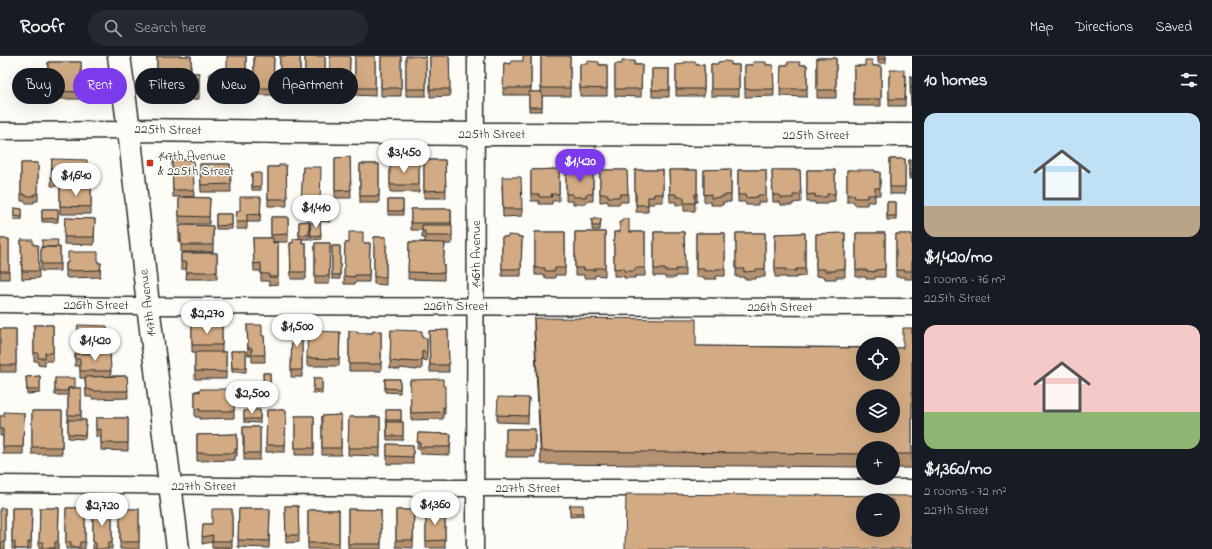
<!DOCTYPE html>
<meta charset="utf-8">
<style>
:root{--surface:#171b24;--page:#242831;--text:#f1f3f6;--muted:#9ea1a6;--line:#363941;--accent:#7c3aed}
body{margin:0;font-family:"Indie Flower",sans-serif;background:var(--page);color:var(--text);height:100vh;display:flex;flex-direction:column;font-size:15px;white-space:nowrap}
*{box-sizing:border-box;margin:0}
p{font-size:13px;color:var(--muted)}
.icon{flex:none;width:22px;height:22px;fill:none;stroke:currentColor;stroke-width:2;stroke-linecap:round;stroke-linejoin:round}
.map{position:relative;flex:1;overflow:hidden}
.details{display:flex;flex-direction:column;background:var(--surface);width:300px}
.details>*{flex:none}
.hud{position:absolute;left:12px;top:12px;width:380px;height:36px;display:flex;gap:8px}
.tools{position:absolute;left:856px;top:281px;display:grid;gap:8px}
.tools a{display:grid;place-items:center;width:44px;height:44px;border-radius:50%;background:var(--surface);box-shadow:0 4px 16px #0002;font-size:20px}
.price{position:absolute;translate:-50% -34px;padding:0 9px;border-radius:14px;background:#fff;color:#222;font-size:13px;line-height:26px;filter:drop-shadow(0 1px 2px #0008)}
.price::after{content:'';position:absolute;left:50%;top:24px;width:12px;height:9px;margin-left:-6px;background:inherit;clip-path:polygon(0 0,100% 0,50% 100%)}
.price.current{background:var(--accent);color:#fff}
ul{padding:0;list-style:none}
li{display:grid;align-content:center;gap:8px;height:212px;padding:0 12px}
li span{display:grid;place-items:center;height:124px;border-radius:12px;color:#555}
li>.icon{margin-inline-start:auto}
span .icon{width:72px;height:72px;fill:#fffc;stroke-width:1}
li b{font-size:17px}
h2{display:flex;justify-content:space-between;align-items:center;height:48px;padding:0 12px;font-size:17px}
.pill{padding:0 14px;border-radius:18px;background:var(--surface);box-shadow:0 4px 16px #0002;font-size:14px;line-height:36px}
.pill.current{background:var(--accent);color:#fff}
header{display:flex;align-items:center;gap:24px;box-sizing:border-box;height:56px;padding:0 20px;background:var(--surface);border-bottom:1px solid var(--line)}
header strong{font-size:19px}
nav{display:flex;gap:22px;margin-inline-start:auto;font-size:14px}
.search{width:280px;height:36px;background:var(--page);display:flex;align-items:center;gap:10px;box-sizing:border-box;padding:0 14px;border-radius:22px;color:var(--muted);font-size:15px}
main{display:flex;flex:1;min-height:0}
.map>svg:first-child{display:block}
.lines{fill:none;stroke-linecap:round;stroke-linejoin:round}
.street-casing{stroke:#2b2b2b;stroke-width:19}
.secondary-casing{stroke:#2b2b2b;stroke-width:25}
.street{stroke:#fdfcf7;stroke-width:16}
.secondary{stroke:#fdfcf7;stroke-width:22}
.wall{fill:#b59372;stroke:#2b2b2b}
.building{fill:#d2ab84;stroke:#2b2b2b;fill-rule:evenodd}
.poi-dot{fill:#c8321e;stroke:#fdfcf7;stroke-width:1.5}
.labels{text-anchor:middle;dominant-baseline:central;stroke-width:3;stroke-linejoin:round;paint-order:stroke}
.street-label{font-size:13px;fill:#2b2b2b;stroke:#fdfcf7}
.poi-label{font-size:13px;fill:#2b2b2b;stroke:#fdfcf7;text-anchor:start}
</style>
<header>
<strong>Roofr</strong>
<div class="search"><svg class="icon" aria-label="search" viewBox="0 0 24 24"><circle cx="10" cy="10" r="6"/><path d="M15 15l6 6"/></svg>Search here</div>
<nav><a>Map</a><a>Directions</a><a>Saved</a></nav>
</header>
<main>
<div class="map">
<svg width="912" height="493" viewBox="0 0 912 493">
<rect width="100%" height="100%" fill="#fdfcf7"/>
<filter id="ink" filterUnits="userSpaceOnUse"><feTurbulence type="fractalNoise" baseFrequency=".025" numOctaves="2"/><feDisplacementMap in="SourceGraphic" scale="8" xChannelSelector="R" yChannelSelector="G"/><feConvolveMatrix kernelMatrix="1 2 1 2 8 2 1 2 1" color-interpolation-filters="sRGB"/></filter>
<g filter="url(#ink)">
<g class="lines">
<defs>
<path id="street" d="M0 75 129 74
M0 248 121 250 912 251
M0 428 446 432H912
M475 493 476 0"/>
<path id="secondary" d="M119 0 129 74 148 249 178 493
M129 74 476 78 912 79"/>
</defs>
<!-- street casing -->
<use href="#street" class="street-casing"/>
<!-- secondary casing -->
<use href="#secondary" class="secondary-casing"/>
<!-- street -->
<use href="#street" class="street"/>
<!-- secondary -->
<use href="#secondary" class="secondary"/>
</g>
<!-- wall -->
<path class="wall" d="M157 0H191V17H199V43H195V44H163V43H159V21H157Z
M246 0V40H226V37H222V16H227Z
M254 0H274L273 39H254Z
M280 0H300V39H280Z
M305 0H325V40H305Z
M330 0H350L349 39H330Z
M355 0H375V40L355 39Z
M381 0H401V40H381Z
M406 0 426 1V40H406Z
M430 0H449L450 40 430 41Z
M531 0V36H541V0H570V40H542V55H529V39H503L504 7 511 8 523 5Z
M878 0H886V7H878Z
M817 2H836V42H817Z
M48 6H81V43H48Z
M580 8 607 9V40H580Z
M615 8 642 9 641 41 615 40Z
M711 8 739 9V40H711Z
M676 9H704V40H676Z
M745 9H773L774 40 745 41Z
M781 9H807V41L780 40Z
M854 10H881V50H854Z
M652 13H669V41H652Z
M210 17 221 18 220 37 209 36Z
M889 20H906L905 50H889Z
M910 20H912V50H911Z
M350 101 351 142H335V102Z
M52 103 87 115H90V130H51Z
M890 103H905V138H890Z
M172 104H193L194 141H183L210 142 209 168H179V141H173Z
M424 104H445L446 142H424Z
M909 104H912V123H909Z
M21 107H38V145H34V147H25V145H21Z
M200 108H230L231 136H201Z
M360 108H379V147H360Z
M390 108H419V136H390Z
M286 109 287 150H268V111H279Z
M303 111 320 148H330V166L319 165V156H301Z
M559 113V145H552V148H539V145H531V114Z
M593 113V145H586V148H573V145H566V114Z
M731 113V146H723V149H711V146H704V114Z
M600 114H627L628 146H620V148H608V145L600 146Z
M635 114H663V146H654V148H648V156H636V145H635Z
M669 114H697V146H695V155H684V149H676V146H670Z
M738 114H766V146H758V149H746L745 146H738Z
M772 114H800L801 146 793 147V149H781L780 146H773Z
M807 114H835V145L827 146V148H815V146H807Z
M847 114 880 116V139H875V146H867V149H855L854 146H847Z
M252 117 261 130V134H252Z
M502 129 522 153V160L503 161Z
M60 131 91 132V158H60Z
M261 141 260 166H247V173H236L237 155H240Z
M388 144H403V159H388Z
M887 146H896V164H887Z
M14 152 22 153V164H14Z
M42 153H58V166H42Z
M411 153H451L452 188H445L443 209H444V224L408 223 409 186H425V182H422V174H411Z
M216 158H232V173H216Z
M271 161H288V186H273V187L278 186V228L269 229V225H261V215H254L253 182H271Z
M65 162 95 163 94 189 64 188Z
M592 163H601L600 174H592Z
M309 165V183H302V187H306V223H291L290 187H293L299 183V166Z
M320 166 321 183 311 184 310 167Z
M179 170H213V196H181V185H179Z
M535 176H565V219H555V222H545V219H535Z
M575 176H605V220L595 219V222H584V219H575Z
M614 176H645V220H635V222H624V220H614Z
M654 176H684L685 220H676V222H665V220H654Z
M696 177H725V220H716V223H704V221H696Z
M736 177H765V221H756V223H744V221H736Z
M805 177V220L796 221V222H786V221H775V178Z
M845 177V221H836V223H825V221L816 220V178Z
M856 177H885V221H875V223H866V221H856Z
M896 178H912V223H905V221H896Z
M374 181H386V229L374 228Z
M502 181H522L521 220H502Z
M0 183H9V223H0Z
M21 184 33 189H38L39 222 22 223Z
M315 187H330L329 228H315Z
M345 187H370L369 226H355V228H344Z
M332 190H340V223H332Z
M41 191H60V215H41Z
M181 197H217V223H186L187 213H181Z
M66 207H101L100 221 68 222 66 221Z
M534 262 696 290 903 292 912 272V412H893V392H863V411L541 408 534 275Z
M34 269H53V305H45V310L38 309V305H34Z
M78 269 107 280H110V294H77Z
M192 269H222V296H226V323H195V296H192Z
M247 269 262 280H264L265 306H252V299H248Z
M292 269 302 270V321H291Z
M0 273H16V316H0Z
M391 274 422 282H427V305L422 303V313H417V314L400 312V314L390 312Z
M448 274 449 316H430L429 275Z
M349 275 357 277H373L381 275V315H349Z
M340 276 339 310H307V302Z
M231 295H246V316H232Z
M110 297 111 320H127L128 342 92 343V341H86L85 322H80V310H75V298Z
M263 317H270V340H264Z
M40 320V337L27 338 26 321Z
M55 322 75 332H81V364H86L85 383 68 382V339H55Z
M314 322H322V338L313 337Z
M385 323H400V337L385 336Z
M410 324 443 330 445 351V358H443V363L411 364Z
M234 333V362L200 363V361H195V335Z
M529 342 528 367 497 366V359Z
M260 354V367L244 366V355Z
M267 354H286L285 396H266Z
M386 354H401V366H403V384H387Z
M32 355H62V398H32Z
M24 357 23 398H3V380H0V360H4Z
M341 359V399H322V360Z
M295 360H314V399H295Z
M349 361H380V400L348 399Z
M96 362H128V395L101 394V381H96Z
M243 371H260V404H244V389H243Z
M506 373H535V401H506Z
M418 377 451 378 450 399 420 398V393H417Z
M237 378V400H235V404L197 405V379Z
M387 388 413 389V408H387Z
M570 449 583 457V460L570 461Z
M285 450H298L299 486 286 487Z
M5 452V493H0Z
M12 452H32L31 493H12Z
M40 452H59L58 493H39Z
M66 452H85V493H66Z
M93 452H112V493H93Z
M120 453H139V493H120Z
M232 453V493L212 492V486L202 488 203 468H212Z
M239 453H270L269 492 238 491Z
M348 453 381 454V493H348Z
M308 454H339V493H308Z
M396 454H414L413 492 396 491Z
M426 455H445V492H426Z"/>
<!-- building -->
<path class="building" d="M157 0H191V9H190V14H157Z
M227 0H246V32H226V30H222V16H227Z
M254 0H274L273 32H254Z
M280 0H300V32H280Z
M305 0H325V32H305Z
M330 0H350L349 32H330Z
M355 0H375V32H355Z
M381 0H401V32H381Z
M406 0H421V1H426V33H406Z
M430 0H449L450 33H430Z
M523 0H531V32H503L504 7 511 8V5H523Z
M541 0H570V32H541Z
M878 0H886V3H878Z
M817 2H836V34H817Z
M865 4H872L873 10H881V43H854V10H865Z
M587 5 599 6V9H607V33L580 32V8H587Z
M622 5H635L634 9H642L641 33H615V8H622Z
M725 5 731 6V9H739V33H711V8H718V6Z
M48 6H81V36L48 35Z
M684 6H696V9H704V33H676V9L684 8Z
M753 6H766V9H773L774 33H745V9H753Z
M788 6H800V9H807V33H780L781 9H788Z
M652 13H669V34H652Z
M890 14H904V20H906L905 43H889V20H890Z
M159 17H199V35H195V37L163 36V35H159Z
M210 17 221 18 220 33H209Z
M910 20H912V31H910Z
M910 32H912V46H911Z
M529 36H542V51H529Z
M350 101 351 134 335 135V102Z
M52 103 87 104V115H90V123L51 122Z
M890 103H905V131H890Z
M172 104H193L194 134H173Z
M424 104H445L446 134 424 135Z
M909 104H912V119H909Z
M21 107H38V138H34V140H25V138H21Z
M200 108H230L231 128 201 129Z
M360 108H379V140H360Z
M390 108H419V129H390Z
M279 109H286L287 143H268V111H279Z
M303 111H321L320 149 301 148Z
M559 113V138H551L552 141H539V138H531V114Z
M593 113V138H586V141H573V138H566V114Z
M731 113V139H723V141L711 142V138L704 139V114Z
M600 114H627L628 138H620V141H608V138H600Z
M635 114H663V138H654V141H648V149H636V138H635Z
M669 114H697V138H695V147H684V141H676V138H670Z
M738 114H766V139H758V141L746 142 745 139H738Z
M772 114H800L801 139H793V142H781L780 139H773Z
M807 114H835V138H827V141H815V138L807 139Z
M847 114H875V116H880V132H875V139H867V142H855L854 139H847Z
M252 117H261V130L252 131Z
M502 121H521L522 153H503Z
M60 131 91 132V151L60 150Z
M179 141 210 142 209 161 179 160Z
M240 141H261L260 159 247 158V166H236L237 155H240Z
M388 144H403V155H388Z
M887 146H896V160H887Z
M320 148H330V162H319Z
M14 152 22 153V161L14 160Z
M42 153H58V162L42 163Z
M411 153H451V167H411Z
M216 158H232V169L216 170Z
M271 161H288V178L271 179Z
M65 162 95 163 94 181H64Z
M592 163H601L600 170H592Z
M622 163H629V176H645V212H635V215H624V212L614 213V176H620L619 166H622Z
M309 165V179H299V166Z
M320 166 321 179 311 180 310 167Z
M182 169 213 170V189H181V178H179V170H181Z
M422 169H452V180H425V175H422Z
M349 176H363V187H370L369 219H355V221L344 220 345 187H349Z
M535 176H565V212H555V215H545V212H535Z
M575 176H605V212H595V214H584V212H575Z
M654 176H684L685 213H676V215H665V213H654Z
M696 177H725V213H716V215H704V213H696Z
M736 177H765V213H756V215L744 216V213H736Z
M805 177V213H796V215H786V213H775V178Z
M845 177V213H836V215H825V213H816V178Z
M856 177H885V213L875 214V216L866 215V214H856Z
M896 178H912V215H905V214H896Z
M508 179 518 180V181H522L521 213H502V181H508Z
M374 181H386V221H374Z
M253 182H273V187L278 186V221H269V218H261V207L254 208Z
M302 182V187H306V216H291L290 187H293V183Z
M0 183H9V215H0Z
M21 184H33V189H38L39 215H22Z
M42 184H58L57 191H42Z
M409 186 445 187 443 209H444V217L408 216Z
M315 187H330L329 220H315Z
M332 190H340V219H332Z
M41 191H60V208H41Z
M68 196H98V207H101L100 214 68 215 66 214V207H68Z
M181 197H217V216H186L187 206H181Z
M534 262 696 263V290L863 292V318H893V292H903V272H912V398H893V392H863V398L541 395ZM863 340H893V370H863Z
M34 269H53V297H45V302H38V297H34Z
M78 269 107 270V280H110V287H77Z
M192 269H222V289H192Z
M247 269H262V280H264L265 299H252V292H248Z
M292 269 302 270V314H291Z
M0 273H16V309H0Z
M391 274 422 275V282H427V298L422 295V305H417V306L400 305V306L390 305Z
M448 274 449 309H430L429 275Z
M308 275 340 276 339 303 307 302Z
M349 275H357V277H373V275H381V308H349Z
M231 295H246V312H232Z
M195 296H226V316L195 315Z
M110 297 111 315H80V303H75V298Z
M263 317H270V336H264Z
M40 320V334H27L26 321Z
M127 320 128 335H92V334L86 333 85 321Z
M55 322H75V332H68V335H55Z
M314 322H322V334H313Z
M385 323H400V333L385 332Z
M443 323V330H445V351H443V356L411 357 410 324Z
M68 332H81V359H68Z
M200 333H234V355H200V353H195V335L200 336Z
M498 341 529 342 528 360 497 359Z
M246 354H260V363H244V355H246Z
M267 354H286L285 389H266Z
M386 354H401V364H386Z
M32 355H62V391H32Z
M4 356 24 357 23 391H3V373H0V360H4Z
M341 359V392H322V360Z
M295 360H314V392H295Z
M349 361H380V392H348Z
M96 362H128V387H101V373L96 374Z
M68 364H86L85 379 68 378Z
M387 366H403V380H387Z
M243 371H260V397H244V381H243Z
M506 373H535V394H506Z
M418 377 451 378 450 391H420V386H417Z
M237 378V393H235V397H197V379Z
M387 388 413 389V401L387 400Z
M626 438 912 440V493H625ZM863 444H893V474H863Z
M570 449H583V457H570Z
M285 450H298L299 479H286Z
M0 452H5V486H1V493H0Z
M12 452H32L31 486H28V493H15V486H12Z
M40 452H59L58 486H55V492H42L43 486H39Z
M66 452H85V486H80V491H71V486H66Z
M93 452H112V487H108V493H96V487L93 486Z
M120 453H139V486H120Z
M212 453H232V485H212L213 479 202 481 203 468H212Z
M239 453H270L269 485 238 484Z
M348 453 381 454V488H348Z
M308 454H339V487H308Z
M396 454H414L413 484H396Z
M426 455H445V484L426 485Z
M215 491H230V493H215Z"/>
</g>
<!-- markers -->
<rect class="poi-dot" x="146" y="103" width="8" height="8" rx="2"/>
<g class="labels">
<!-- street labels -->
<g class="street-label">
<text transform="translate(168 74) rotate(1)">225th Street</text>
<text x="492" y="78">225th Street</text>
<text x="816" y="79">225th Street</text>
<text transform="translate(476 198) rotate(-90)">146th Avenue</text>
<text transform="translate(148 247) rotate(-97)">147th Avenue</text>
<text x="96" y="249">226th Street</text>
<text x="456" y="250">226th Street</text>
<text x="780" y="251">226th Street</text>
<text x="204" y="430">227th Street</text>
<text x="528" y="432">227th Street</text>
</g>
<!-- poi labels -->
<g class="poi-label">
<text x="158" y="100">147th Avenue<tspan x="158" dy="15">&amp; 225th Street</tspan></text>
</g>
</g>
</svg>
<div class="tools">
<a><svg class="icon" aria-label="locate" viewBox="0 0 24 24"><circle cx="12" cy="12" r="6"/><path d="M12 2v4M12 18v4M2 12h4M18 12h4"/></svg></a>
<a><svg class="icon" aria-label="layers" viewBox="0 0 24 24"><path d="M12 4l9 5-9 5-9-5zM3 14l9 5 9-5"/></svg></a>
<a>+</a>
<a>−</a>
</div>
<b class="price" style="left:404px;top:118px">$3,450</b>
<b class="price current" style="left:580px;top:127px">$1,420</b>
<b class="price" style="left:76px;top:141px">$1,640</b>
<b class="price" style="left:316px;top:173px">$1,410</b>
<b class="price" style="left:207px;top:279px">$2,270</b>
<b class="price" style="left:297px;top:292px">$1,500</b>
<b class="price" style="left:95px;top:306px">$1,420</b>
<b class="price" style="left:252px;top:359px">$2,500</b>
<b class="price" style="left:435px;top:470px">$1,360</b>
<b class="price" style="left:102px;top:471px">$2,720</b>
<div class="hud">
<a class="pill">Buy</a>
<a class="pill current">Rent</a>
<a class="pill">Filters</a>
<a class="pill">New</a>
<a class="pill">Apartment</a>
</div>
</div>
<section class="details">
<h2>10 homes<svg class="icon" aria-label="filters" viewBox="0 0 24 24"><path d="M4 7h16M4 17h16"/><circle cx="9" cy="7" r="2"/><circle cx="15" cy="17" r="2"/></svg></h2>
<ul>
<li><span style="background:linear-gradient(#bfe0f5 75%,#b9a48a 0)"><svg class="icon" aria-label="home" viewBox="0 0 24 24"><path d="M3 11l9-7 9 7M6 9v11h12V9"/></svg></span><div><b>$1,420/mo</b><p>2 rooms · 76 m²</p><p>225th Street</p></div></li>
<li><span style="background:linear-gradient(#f6c9c9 70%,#8fb573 0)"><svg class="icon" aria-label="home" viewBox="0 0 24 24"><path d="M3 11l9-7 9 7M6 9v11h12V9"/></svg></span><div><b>$1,360/mo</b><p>2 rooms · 72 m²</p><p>227th Street</p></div></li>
</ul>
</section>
</main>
